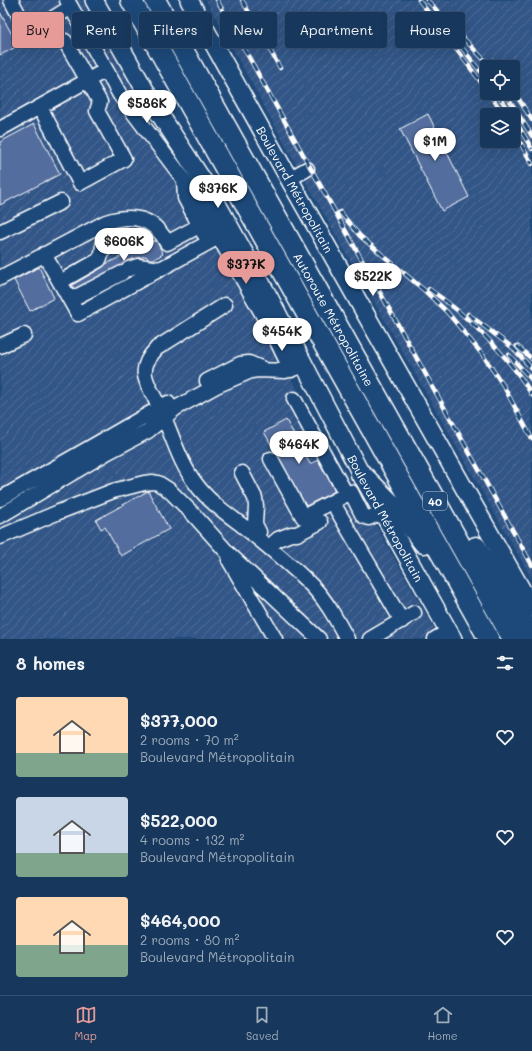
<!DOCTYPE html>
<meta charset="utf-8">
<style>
:root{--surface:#17385c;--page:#203f62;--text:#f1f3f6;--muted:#9eacbb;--line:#365272;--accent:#e69b98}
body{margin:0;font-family:Mali,sans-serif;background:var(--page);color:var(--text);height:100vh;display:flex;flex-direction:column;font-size:15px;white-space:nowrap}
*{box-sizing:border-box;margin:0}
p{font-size:13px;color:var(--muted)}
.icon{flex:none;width:22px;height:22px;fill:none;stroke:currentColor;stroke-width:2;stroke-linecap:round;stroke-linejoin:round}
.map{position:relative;height:639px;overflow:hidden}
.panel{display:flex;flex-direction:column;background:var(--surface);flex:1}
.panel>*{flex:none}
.banner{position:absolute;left:12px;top:12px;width:508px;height:36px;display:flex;gap:8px}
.fabs{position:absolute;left:480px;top:60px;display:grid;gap:8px}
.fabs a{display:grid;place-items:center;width:40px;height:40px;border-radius:4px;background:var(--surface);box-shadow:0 4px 16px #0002,0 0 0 1px var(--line);font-size:20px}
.price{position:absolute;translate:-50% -34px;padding:0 9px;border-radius:14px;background:#fff;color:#222;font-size:13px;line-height:26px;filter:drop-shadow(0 1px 2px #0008)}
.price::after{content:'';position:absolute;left:50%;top:24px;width:12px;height:9px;margin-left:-6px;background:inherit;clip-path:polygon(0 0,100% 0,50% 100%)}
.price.on{background:var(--accent);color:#111}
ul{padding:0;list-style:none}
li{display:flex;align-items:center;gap:12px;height:100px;padding:0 16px}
li span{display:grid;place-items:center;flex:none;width:112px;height:80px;border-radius:4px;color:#555}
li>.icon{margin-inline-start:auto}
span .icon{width:48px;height:48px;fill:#fffc;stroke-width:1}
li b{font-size:17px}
h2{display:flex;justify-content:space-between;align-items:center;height:48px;padding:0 16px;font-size:17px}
.pill{padding:0 14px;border-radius:4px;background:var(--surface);box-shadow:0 4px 16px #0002,0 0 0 1px var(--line);font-size:14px;line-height:36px}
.pill.on{background:var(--accent);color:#111}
.menu{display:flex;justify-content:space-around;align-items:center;height:56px;border-top:1px solid var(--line);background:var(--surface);font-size:11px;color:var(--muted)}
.menu a{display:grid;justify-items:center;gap:2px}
.menu .on{color:var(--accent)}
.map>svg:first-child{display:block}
.industrial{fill:url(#industrial-furrows);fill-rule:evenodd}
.building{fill:#526d9e;stroke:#fff}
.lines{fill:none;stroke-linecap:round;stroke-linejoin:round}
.minor-casing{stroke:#fff;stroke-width:17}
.major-casing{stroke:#fff;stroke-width:20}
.highway-casing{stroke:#fff;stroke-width:23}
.minor{stroke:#1f4a7a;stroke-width:14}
.major{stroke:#1f4a7a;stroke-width:17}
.highway{stroke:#1f4a7a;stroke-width:20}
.rail-casing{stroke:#fff;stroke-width:4.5}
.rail{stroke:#1f4a7a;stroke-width:3;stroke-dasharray:9;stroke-linecap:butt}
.labels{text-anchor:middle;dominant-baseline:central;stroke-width:3.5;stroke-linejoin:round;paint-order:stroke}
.shield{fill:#1f4a7a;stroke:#bcc9d7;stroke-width:1}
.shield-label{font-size:11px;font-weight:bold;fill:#fff}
.street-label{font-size:12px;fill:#fff;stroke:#1f4a7a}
</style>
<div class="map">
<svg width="532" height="639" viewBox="0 0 532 639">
<defs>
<pattern id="industrial-furrows" width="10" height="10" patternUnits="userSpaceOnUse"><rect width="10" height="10" fill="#325787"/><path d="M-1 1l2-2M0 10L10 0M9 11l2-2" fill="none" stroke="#517099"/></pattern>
</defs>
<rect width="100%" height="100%" fill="#1f4a7a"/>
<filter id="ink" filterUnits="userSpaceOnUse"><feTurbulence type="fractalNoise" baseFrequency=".025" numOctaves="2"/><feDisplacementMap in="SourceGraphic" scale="8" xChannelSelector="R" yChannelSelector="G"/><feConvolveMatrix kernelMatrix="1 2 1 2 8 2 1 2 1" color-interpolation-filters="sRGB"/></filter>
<g filter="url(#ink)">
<!-- industrial -->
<path class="industrial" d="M0 0H84L106 40 292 380 350 480 440 639H0Z
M206 0H532V579L308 186ZM487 67H513V93H487ZM487 115H513V141H487Z"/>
<!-- building -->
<path class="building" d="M0 12 18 46 0 55Z
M428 114 469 197 442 211 400 129Z
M34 124 60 174 0 205V142Z
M156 240 163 254 154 259H148L146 256 126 261 122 265 74 289 72 285 103 267 106 264 136 249 137 251Z
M39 267 54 298 30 311 14 280Z
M286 420 310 464 318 460 335 491 306 506 264 432Z
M148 491 169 529 121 556 105 527 101 529 96 520Z"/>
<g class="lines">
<defs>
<path id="minor" d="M11 0 23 23 28 28 36 29 71 7
M67 0 120 95 194 193 273 333 291 370
M40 107 80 183 124 159 97 111 100 102 65 41
M0 129 106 70
M289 179 307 169
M184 180 185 198 204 234
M0 232 61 202
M44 254 78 314 226 233
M129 269 138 266 161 269
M0 278 106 222C132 214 154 217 167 243L199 226
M60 282 99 260 102 253 104 239
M70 300 122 273
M225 305 157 348C134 372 148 382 159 407 172 432 178 461 196 484 208 501 226 513 243 526 267 546 292 565 314 588 328 603 337 621 347 639
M0 346 24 335
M207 381 240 364 249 363 263 369
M294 399 346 494
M271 459 303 517 351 492 363 516 369 518 382 512
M242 473 255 498 256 506 255 524 259 532 257 537
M0 499 168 403
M337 510 402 621
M0 516 108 452 148 431 176 408 216 386 251 371 258 370 285 371 299 367
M0 537 59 512 113 491 144 483 153 482 158 483 169 490 194 515 227 552 319 639
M269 547 278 539 291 534H297L320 522
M229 560 275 639
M370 639 414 613
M435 639 449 631"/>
<g id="major">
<path id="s1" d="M94 0 153 104 211 193 270 299 361 474 453 639"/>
<path id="s2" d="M189 0 297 193 532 608"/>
</g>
<g id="highway">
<path d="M131 0 489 639"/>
<path id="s3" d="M155 0 513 639"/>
<path d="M361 474 401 514 424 543"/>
<path d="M476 547 532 635"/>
</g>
</defs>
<!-- minor casing -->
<use href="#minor" class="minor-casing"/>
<!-- major casing -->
<use href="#major" class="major-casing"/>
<!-- highway casing -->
<use href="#highway" class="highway-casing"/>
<!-- minor -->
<use href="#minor" class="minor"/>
<!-- major -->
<use href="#major" class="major"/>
<!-- highway -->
<use href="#highway" class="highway"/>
<defs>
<path id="rail" d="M217 0 532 565
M242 0 280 68
M419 0 487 90
M427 0 491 67
M440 19 480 71
M513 92 520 101 532 120
M489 93 504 115
M496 93 512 115
M505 93 532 136
M513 117 532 149
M513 129 532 164
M340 212 360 236 424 290 447 312 482 354 503 385 532 439
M429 289C465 313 510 357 532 395
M468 314 513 348 532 369
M517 346 532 359
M509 355 532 380"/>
</defs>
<!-- rail casing -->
<use href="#rail" class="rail-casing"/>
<!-- rail -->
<use href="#rail" class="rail"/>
</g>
</g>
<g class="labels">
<!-- shield labels -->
<rect class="shield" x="423" y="492" width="24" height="18" rx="3"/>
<g class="shield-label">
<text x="435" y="501">40</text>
</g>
<!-- street labels -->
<g class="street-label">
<text stroke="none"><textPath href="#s2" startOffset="217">Boulevard Métropolitain</textPath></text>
<text stroke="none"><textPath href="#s3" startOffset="366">Autoroute Métropolitaine</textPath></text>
<text stroke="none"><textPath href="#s1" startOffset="595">Boulevard Métropolitain</textPath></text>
</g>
</g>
</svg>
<div class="fabs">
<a><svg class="icon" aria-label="locate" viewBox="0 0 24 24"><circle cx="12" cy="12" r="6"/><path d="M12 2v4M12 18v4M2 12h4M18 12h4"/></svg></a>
<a><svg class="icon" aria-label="layers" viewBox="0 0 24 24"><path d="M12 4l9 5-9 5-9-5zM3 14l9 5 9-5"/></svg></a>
</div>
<b class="price" style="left:147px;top:124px">$586K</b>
<b class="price" style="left:435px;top:162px">$1M</b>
<b class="price" style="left:218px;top:209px">$376K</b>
<b class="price" style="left:124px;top:262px">$606K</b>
<b class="price on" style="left:246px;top:285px">$377K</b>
<b class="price" style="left:373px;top:297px">$522K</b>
<b class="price" style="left:282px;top:352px">$454K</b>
<b class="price" style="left:299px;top:465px">$464K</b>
<div class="banner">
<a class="pill on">Buy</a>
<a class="pill">Rent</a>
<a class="pill">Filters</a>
<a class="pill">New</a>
<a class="pill">Apartment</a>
<a class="pill">House</a>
</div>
</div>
<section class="panel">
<h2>8 homes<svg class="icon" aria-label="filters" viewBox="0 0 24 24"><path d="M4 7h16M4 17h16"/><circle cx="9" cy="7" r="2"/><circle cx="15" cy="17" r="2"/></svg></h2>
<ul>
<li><span style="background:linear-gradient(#ffd9b3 70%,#7fa58c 0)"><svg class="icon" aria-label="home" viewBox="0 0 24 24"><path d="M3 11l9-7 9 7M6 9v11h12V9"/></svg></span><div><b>$377,000</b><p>2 rooms · 70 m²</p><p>Boulevard Métropolitain</p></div><svg class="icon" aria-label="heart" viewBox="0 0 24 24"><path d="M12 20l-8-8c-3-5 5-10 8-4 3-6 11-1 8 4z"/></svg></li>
<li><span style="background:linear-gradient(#c9d6e8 70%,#7fa58c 0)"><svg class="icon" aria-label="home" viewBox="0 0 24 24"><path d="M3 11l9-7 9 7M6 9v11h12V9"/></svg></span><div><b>$522,000</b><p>4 rooms · 132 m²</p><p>Boulevard Métropolitain</p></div><svg class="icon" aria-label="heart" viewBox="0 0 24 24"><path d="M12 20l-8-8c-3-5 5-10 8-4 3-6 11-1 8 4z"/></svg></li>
<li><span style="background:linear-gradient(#ffd9b3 60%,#7fa58c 0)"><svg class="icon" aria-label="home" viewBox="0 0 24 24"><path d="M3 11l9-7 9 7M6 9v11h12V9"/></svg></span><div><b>$464,000</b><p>2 rooms · 80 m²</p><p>Boulevard Métropolitain</p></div><svg class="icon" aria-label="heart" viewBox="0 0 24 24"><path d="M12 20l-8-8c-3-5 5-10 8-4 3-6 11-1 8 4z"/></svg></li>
</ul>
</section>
<nav class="menu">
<a class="on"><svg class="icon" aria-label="map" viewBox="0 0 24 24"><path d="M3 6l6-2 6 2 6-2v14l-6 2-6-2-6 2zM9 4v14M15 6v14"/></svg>Map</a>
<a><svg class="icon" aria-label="saved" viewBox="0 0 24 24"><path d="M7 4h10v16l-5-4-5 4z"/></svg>Saved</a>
<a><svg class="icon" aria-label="home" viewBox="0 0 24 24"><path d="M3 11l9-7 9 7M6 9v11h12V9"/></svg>Home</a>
</nav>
